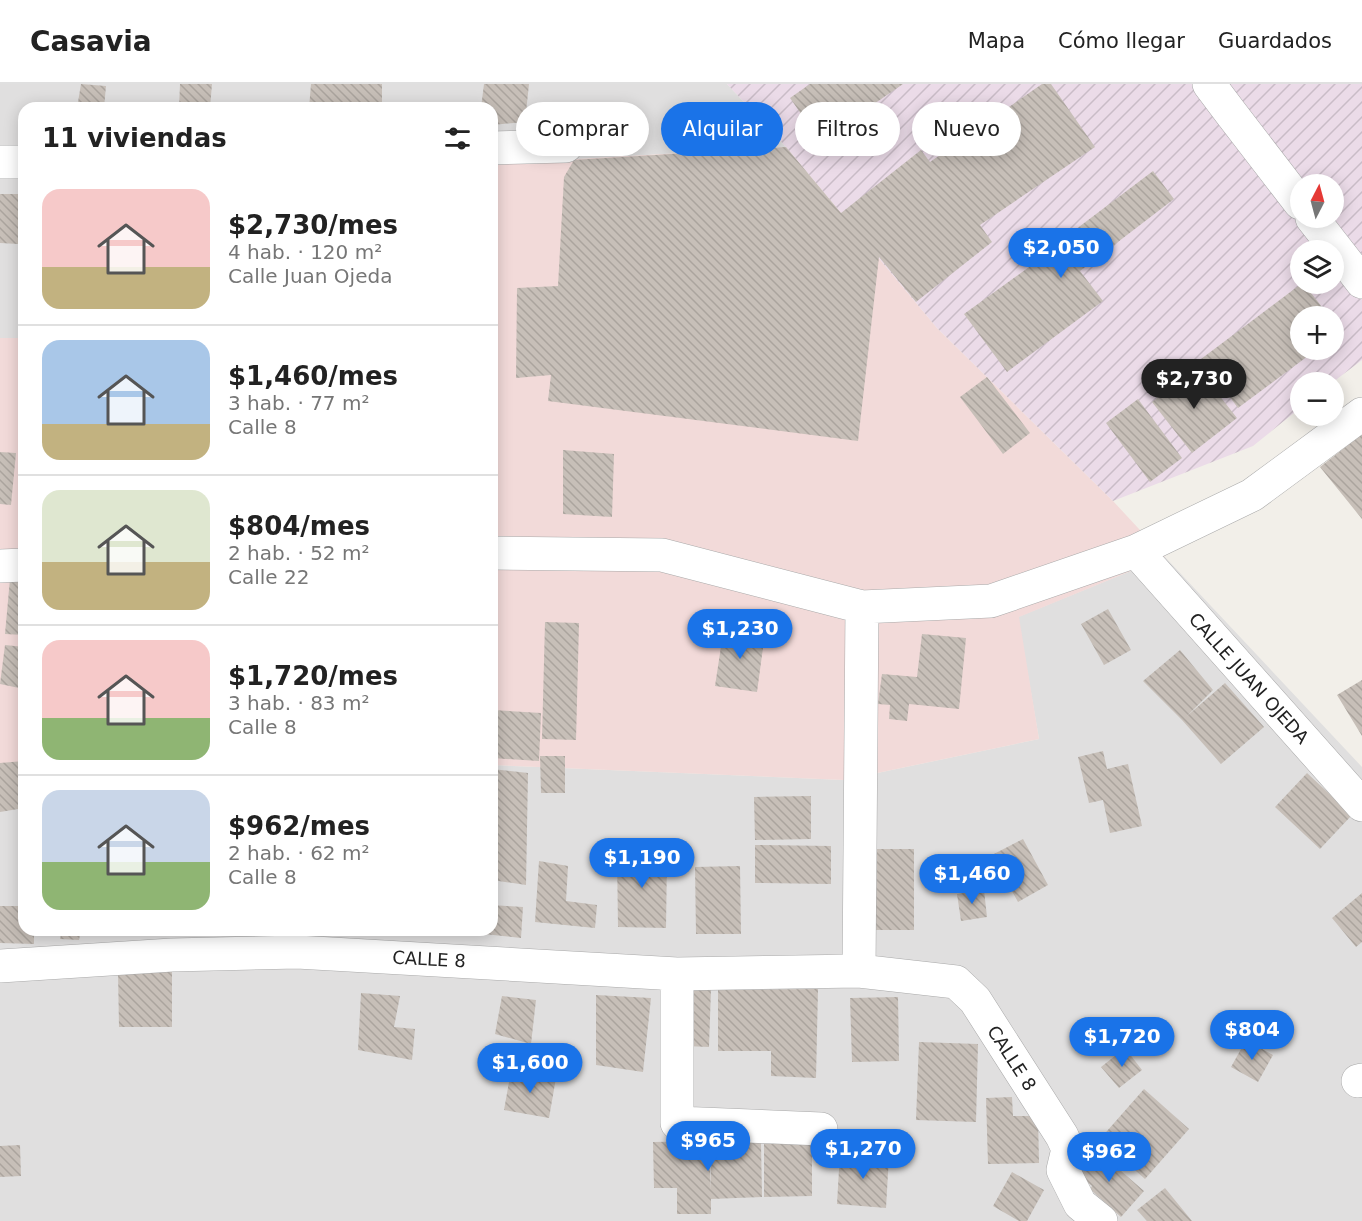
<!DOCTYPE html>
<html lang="es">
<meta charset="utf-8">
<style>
:root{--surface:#fff;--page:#f6f6f6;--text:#222;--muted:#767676;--line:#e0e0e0;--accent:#1a73e8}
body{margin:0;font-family:"DejaVu Sans",sans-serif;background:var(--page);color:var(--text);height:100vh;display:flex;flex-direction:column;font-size:22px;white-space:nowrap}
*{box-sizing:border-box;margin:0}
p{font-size:20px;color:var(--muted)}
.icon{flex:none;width:33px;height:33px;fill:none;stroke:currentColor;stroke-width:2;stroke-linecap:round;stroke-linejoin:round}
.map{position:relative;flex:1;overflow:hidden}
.panel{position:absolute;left:18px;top:18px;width:480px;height:834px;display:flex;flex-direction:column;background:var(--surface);border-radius:18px;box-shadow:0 3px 15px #0003}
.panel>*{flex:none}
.guide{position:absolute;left:516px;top:18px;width:570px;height:54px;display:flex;gap:12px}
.needle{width:39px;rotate:6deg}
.buttons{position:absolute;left:1290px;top:90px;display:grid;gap:12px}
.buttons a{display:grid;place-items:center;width:54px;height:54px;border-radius:50%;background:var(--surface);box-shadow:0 3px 15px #0003;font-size:30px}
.price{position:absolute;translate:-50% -51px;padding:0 14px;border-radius:21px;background:var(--accent);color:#fff;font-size:20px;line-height:39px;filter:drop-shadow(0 2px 3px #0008)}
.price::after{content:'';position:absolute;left:50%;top:36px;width:18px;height:14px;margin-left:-9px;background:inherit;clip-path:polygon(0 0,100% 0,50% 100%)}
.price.active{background:#222;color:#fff}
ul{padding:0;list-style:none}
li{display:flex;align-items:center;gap:18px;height:150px;padding:0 24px}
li+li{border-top:2px solid var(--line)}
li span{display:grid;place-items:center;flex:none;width:168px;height:120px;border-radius:18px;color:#555}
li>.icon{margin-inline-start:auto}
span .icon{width:72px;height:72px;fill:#fffc;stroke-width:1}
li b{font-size:26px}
h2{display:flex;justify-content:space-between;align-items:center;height:72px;padding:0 24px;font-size:26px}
.tag{padding:0 21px;border-radius:27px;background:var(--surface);box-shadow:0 3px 15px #0003;font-size:21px;line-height:54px}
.tag.active{background:var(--accent);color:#fff}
header{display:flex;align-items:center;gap:36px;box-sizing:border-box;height:84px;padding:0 30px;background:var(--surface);border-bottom:2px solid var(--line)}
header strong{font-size:28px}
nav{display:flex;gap:33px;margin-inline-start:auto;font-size:21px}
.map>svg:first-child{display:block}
.residential{fill:#e0dfdf}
.commercial{fill:#f2dad9}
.industrial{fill:url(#industrial-furrows);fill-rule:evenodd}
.building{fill:url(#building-back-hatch)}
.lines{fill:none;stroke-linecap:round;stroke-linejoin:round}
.minor-casing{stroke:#a9a9a9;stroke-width:34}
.minor{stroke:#fff;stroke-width:33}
.labels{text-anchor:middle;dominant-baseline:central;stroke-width:5;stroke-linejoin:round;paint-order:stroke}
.street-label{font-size:18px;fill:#222;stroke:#fff}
</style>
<header>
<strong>Casavia</strong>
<nav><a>Mapa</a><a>Cómo llegar</a><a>Guardados</a></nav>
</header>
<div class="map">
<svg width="1362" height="1137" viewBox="0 0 1362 1137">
<defs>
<pattern id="industrial-furrows" width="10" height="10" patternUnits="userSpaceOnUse" patternTransform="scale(1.5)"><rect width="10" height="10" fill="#ebdbe8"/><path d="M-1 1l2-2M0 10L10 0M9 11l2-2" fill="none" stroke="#c9bcc7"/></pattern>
<pattern id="building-back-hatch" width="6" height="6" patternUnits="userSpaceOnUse" patternTransform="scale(1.5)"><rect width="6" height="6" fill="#c7bfb8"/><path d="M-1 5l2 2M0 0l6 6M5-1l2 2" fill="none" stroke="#aba49e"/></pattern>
</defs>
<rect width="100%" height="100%" fill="#f2efe9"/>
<!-- residential -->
<path class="residential" d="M0 0H727L786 63 492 80V24H24V254H0Z
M1165 473 1362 683V1137H0V679L24 682V846H492V681L844 696 1039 655 1018 533Z"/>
<!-- commercial -->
<path class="commercial" d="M786 63 937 244 1113 417 1165 473 1019 533 1039 655 844 696 492 681V80Z
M0 254H24V682L0 679Z"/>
<!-- industrial -->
<path class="industrial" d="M727 0H1362V276L1333 298H1300V324L1253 362 1113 417 937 244 786 63ZM1300 100H1334V134H1300ZM1300 166H1334V200H1300ZM1300 232H1334V266H1300Z"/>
<!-- building -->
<path class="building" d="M81 0 106 2 104 24H77Z
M180 0H212L210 24H179Z
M311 0H382V24H309Z
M484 0H529L525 38 492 41V24H481Z
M810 0H903L820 57 790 14Z
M1042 0H1051L1095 63 980 141 992 158 916 218 879 173 858 357 548 317 551 291 516 294 517 204 558 202 564 93 574 76 786 63 841 129 921 66 930 78Z
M1153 87 1174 115 1080 187 1103 217 1007 288 964 230 1061 160 1059 158Z
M0 110H23L18 160 0 159Z
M1301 200H1304L1329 232H1300V266H1316L1238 324 1201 275Z
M1197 283 1237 334 1192 369 1152 318Z
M987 293 1030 349 1003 370 960 313Z
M1138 315 1182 374 1150 398 1106 339Z
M1362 350V435L1320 383Z
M563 366 614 370 612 433 563 430Z
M0 368 16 369 11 421 0 420Z
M10 495 24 497V551L5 550Z
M1108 525 1131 566 1104 581 1081 540Z
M545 538 579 539 576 656 542 655Z
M724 543 765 549 757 608 715 602Z
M922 550 966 554 959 625 909 620 907 637 889 635 890 621 878 620 882 590 917 593Z
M5 561 24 563V605L0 600Z
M1180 566 1213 606 1187 632 1225 599 1264 643 1221 680 1182 636 1143 597Z
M1362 596V652L1337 611Z
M492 626 541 629 539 677 492 674Z
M1103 667 1107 685 1128 680 1142 742 1110 749 1103 716 1089 719 1078 673Z
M540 672H565V709H541Z
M24 677V724L0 728V679Z
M492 685 528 689 526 801 492 796Z
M1307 689 1352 731 1320 765 1275 723Z
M811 712V755L755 756 754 713Z
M1023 755 1048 801 1018 818 992 771Z
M631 758 647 760 649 774H667L666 844 618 843 617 771 630 773Z
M755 761 831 762V800L755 799Z
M874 765H914V846H874Z
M539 777 568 782 566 817 597 821 595 844 535 838Z
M740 782 741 850H696L695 783Z
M984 806 987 833 961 837 957 810Z
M1362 809V858L1356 863 1332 834Z
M492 821 523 823 521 854 484 850V846H492Z
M0 822H24V846H34V860L0 859Z
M62 846H81L79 856 60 855Z
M172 886V943H119L118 887Z
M687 904 711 905 709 963 685 962Z
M818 905 816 994 771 992V967H718V906Z
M361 909 400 912 394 943 415 945 412 976 358 966Z
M596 911 651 914 643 988 596 981Z
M502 912 536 916 531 960 495 950Z
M898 913 899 977 852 978 850 914Z
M1246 956 1273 971 1258 998 1231 983Z
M919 958 978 960 976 1038 916 1036Z
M1125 964 1142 986 1119 1004 1101 983Z
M511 987 556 994 549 1034 504 1026Z
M1144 1005 1189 1045 1145 1095 1100 1055Z
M1012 1013 1013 1032H1038L1039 1079 988 1080 986 1014Z
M709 1057 711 1106V1059H761L762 1113 711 1115V1130H677V1104H654L653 1058Z
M764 1060H812V1112L764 1113Z
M20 1061 21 1092 0 1093V1062Z
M1091 1067 1110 1083 1113 1080 1144 1107 1121 1133 1090 1105 1092 1102 1073 1086Z
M840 1068 889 1072 886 1124 837 1120Z
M1012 1088 1044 1106 1027 1137H1019L993 1122Z
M1165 1104 1192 1137H1147L1137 1126Z"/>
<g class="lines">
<defs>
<path id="minor" d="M1209 0 1230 28 1300 119
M492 64 566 62
M0 78H24
M1312 134 1362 198
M1136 467 1362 721
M492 469 662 471 862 523 991 517 1136 467 1252 411 1362 330
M0 482 24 481
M0 882 172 871 297 868 677 890 859 887 956 898 975 916 1062 1052 1068 1065 1063 1086 1080 1120 1101 1137
M859 887 862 523
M677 890V1039L821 1045
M1358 997 1362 996"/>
</defs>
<!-- minor casing -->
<use href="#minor" class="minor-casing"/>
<!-- minor -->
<use href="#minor" class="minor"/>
</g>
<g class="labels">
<!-- street labels -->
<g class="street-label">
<text transform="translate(1249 594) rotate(48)">CALLE JUAN OJEDA</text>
<text transform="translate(429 875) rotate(3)">CALLE 8</text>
<text transform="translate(1012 974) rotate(57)">CALLE 8</text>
</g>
</g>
</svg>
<div class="buttons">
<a><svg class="needle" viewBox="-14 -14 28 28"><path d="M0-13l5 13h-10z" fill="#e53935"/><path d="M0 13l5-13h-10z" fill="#767676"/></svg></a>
<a><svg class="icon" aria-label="layers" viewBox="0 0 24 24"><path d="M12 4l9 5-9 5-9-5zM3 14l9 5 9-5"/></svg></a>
<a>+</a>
<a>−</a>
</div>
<b class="price" style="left:1061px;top:195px">$2,050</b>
<b class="price active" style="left:1194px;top:326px">$2,730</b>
<b class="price" style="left:740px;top:576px">$1,230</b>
<b class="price" style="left:642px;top:805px">$1,190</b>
<b class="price" style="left:972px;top:821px">$1,460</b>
<b class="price" style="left:1252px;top:977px">$804</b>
<b class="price" style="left:1122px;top:984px">$1,720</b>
<b class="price" style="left:530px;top:1010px">$1,600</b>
<b class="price" style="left:708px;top:1088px">$965</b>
<b class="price" style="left:863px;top:1096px">$1,270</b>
<b class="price" style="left:1109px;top:1099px">$962</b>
<div class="guide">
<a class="tag">Comprar</a>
<a class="tag active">Alquilar</a>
<a class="tag">Filtros</a>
<a class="tag">Nuevo</a>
</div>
<section class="panel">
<h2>11 viviendas<svg class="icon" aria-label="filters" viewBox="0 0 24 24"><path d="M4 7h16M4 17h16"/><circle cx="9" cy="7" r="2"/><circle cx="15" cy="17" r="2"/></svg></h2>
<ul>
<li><span style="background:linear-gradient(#f6c9c9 65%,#c2b280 0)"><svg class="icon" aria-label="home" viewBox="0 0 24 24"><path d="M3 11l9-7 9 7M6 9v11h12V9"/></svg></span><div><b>$2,730/mes</b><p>4 hab. · 120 m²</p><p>Calle Juan Ojeda</p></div></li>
<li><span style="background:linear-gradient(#a9c7e8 70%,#c2b280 0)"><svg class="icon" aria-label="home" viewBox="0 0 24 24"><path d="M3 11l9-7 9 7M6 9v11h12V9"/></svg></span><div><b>$1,460/mes</b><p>3 hab. · 77 m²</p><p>Calle 8</p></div></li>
<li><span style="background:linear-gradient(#dfe7d0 60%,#c2b280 0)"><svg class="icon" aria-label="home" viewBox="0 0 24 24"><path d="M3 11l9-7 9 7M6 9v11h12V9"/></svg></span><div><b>$804/mes</b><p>2 hab. · 52 m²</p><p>Calle 22</p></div></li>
<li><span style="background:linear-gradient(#f6c9c9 65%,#8fb573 0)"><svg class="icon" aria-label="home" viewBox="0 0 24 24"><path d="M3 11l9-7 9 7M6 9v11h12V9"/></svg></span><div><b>$1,720/mes</b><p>3 hab. · 83 m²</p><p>Calle 8</p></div></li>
<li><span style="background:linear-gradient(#c9d6e8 60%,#8fb573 0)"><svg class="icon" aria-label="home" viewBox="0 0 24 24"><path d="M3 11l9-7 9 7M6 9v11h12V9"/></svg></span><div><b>$962/mes</b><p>2 hab. · 62 m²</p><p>Calle 8</p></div></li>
</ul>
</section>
</div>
